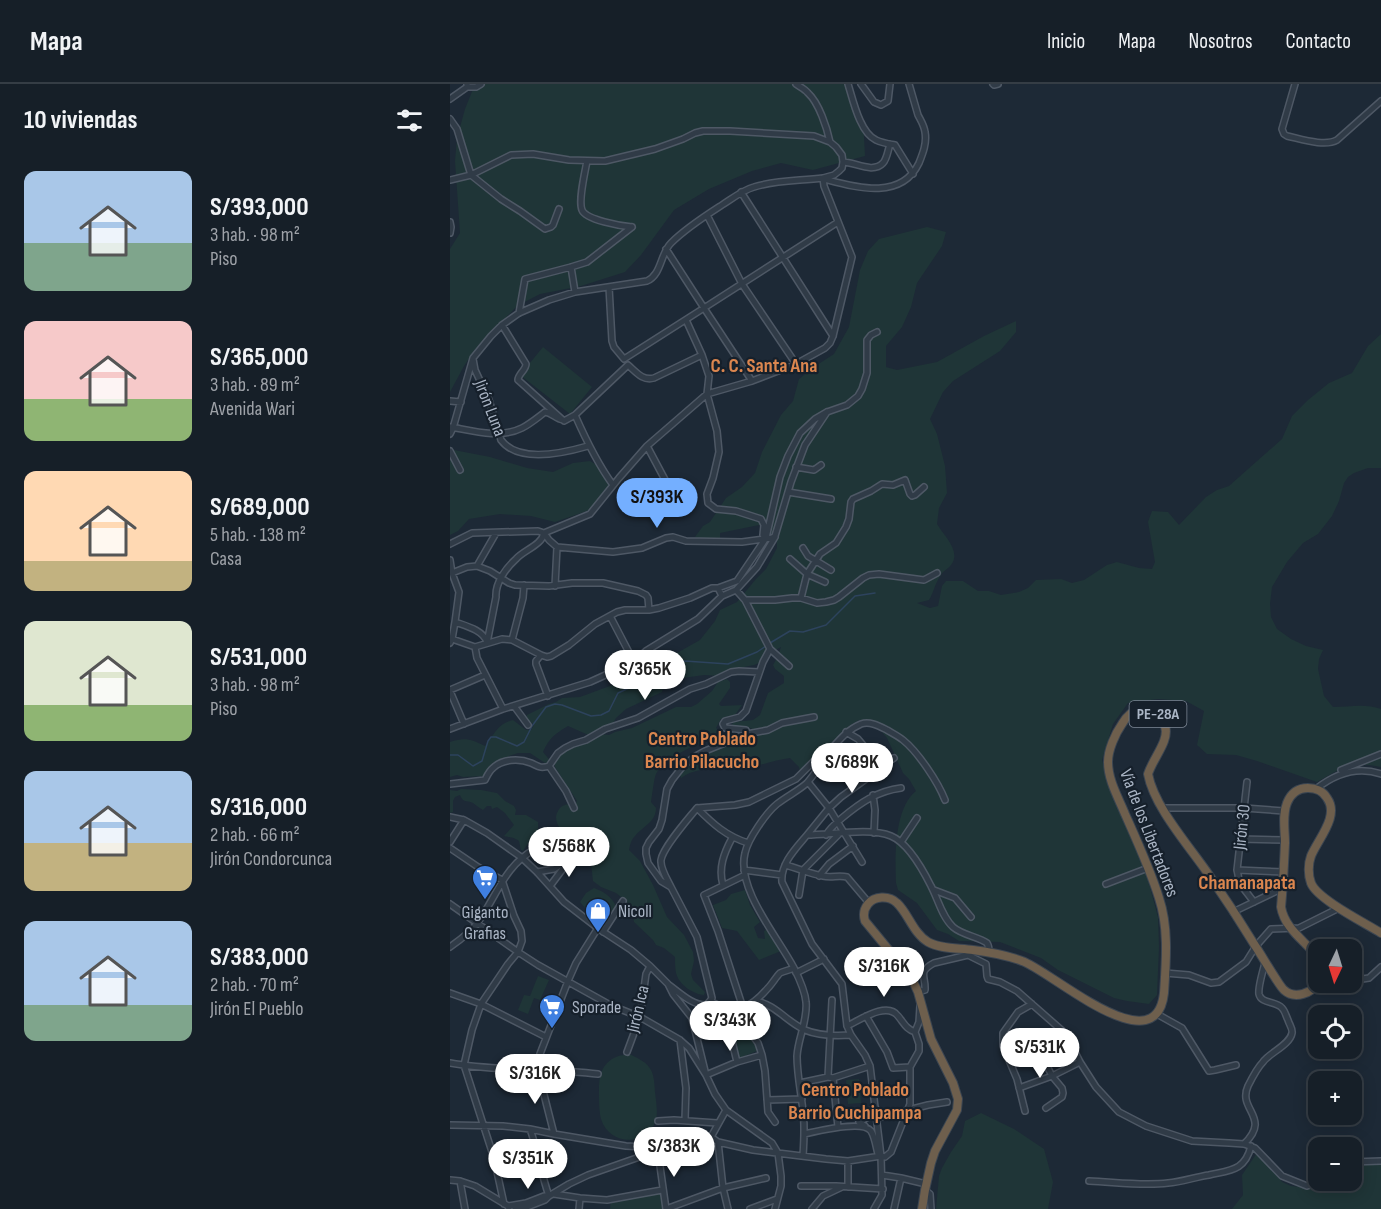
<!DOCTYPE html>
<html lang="es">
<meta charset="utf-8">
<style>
:root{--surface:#161f28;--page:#1f2730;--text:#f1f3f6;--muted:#9ea2a8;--line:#353d45;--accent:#74afff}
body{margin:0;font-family:"Sofia Sans Condensed",sans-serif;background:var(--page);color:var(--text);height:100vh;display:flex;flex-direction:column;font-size:22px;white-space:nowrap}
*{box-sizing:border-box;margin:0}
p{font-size:20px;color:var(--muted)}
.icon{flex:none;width:33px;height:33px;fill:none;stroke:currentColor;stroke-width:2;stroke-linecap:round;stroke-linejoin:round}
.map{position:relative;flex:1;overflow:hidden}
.sheet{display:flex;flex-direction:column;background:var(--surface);width:450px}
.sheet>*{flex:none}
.needle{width:39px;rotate:184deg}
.controls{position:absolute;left:858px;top:855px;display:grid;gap:12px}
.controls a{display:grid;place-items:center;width:54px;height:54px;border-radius:12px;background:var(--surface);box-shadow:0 3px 15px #0003,0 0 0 2px var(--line);font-size:30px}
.price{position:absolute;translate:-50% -51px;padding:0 14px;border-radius:21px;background:#fff;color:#222;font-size:20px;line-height:39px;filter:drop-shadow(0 2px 3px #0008)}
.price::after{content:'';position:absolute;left:50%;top:36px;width:18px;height:14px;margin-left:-9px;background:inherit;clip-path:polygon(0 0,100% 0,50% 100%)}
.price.selected{background:var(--accent);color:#111}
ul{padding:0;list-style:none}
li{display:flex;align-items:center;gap:18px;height:150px;padding:0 24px}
li span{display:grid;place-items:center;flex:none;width:168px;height:120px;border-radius:12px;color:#555}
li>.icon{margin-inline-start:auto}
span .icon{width:72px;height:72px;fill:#fffc;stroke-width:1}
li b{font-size:26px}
h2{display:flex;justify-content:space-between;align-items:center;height:72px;padding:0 24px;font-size:26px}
header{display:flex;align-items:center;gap:36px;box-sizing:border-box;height:84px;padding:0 30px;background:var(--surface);border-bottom:2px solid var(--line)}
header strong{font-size:28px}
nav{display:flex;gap:33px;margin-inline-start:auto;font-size:21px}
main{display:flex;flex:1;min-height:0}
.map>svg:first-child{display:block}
.green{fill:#1f3537}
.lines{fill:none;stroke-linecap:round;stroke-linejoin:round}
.stream{stroke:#2d435d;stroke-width:1.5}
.minor-casing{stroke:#4e5865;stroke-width:8}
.highway-casing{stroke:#3b4551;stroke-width:10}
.minor{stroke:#303b47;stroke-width:5}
.highway{stroke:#6e5f4d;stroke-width:8}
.labels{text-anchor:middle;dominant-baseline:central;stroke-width:4.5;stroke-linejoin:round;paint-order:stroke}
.shield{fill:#16202b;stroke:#7e8897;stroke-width:1.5}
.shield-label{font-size:16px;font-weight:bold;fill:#aab5c5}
.street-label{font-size:18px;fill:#aab5c5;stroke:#16202b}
.poi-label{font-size:18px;fill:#aab5c5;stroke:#16202b;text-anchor:start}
.neighbourhood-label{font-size:20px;font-weight:bold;fill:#db864f;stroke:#16202b}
</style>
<header>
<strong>Mapa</strong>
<nav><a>Inicio</a><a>Mapa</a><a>Nosotros</a><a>Contacto</a></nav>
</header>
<main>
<section class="sheet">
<h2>10 viviendas<svg class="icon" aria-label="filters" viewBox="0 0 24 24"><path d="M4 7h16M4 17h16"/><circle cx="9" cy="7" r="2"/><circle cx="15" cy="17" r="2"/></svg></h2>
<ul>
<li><span style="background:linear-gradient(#a9c7e8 60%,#7fa58c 0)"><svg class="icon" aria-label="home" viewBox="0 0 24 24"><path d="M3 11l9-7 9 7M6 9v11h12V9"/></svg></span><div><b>S/393,000</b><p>3 hab. · 98 m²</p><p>Piso</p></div></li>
<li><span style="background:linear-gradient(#f6c9c9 65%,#8fb573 0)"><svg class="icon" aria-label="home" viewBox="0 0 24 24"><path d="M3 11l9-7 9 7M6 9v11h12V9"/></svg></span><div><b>S/365,000</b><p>3 hab. · 89 m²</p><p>Avenida Wari</p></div></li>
<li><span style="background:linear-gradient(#ffd9b3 75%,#c2b280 0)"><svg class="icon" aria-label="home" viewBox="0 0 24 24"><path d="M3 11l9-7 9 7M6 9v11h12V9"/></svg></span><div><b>S/689,000</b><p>5 hab. · 138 m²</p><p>Casa</p></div></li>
<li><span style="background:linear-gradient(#dfe7d0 70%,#8fb573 0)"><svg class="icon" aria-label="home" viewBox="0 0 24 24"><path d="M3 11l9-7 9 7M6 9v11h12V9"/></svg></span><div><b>S/531,000</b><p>3 hab. · 98 m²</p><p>Piso</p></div></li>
<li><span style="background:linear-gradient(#a9c7e8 60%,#c2b280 0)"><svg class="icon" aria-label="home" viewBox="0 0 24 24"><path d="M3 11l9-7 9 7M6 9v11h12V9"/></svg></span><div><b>S/316,000</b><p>2 hab. · 66 m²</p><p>Jirón Condorcunca</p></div></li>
<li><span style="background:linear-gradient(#a9c7e8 70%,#7fa58c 0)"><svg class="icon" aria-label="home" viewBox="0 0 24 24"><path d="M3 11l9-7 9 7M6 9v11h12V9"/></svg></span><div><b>S/383,000</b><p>2 hab. · 70 m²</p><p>Jirón El Pueblo</p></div></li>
</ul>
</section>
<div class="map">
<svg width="931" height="1125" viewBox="0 0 931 1125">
<rect width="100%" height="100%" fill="#1d2936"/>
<!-- green -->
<path class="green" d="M25 0H398L413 34 415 72 363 86 331 79 302 87 259 105 224 126 191 171 175 188 131 202 90 210 67 222 24 267 14 282 0 308V165L10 149 5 77 7 54 15 25Z
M477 143 496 148 492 162 467 199 461 223 452 243 436 262V283L447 286 487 278 534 252 566 237V248L550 267 503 297 493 308 480 335 487 350 495 382 497 409 489 424 487 440C493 451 512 467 501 481 498 485 493 487 491 491 485 499 484 508 479 516L467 519 480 524 488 522 492 502 496 497H513L528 507H539L551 511 569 508 578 504 586 496 611 495 622 499 634 496 657 481 667 478 689 484 702 485 705 478 698 438 702 427 718 428 729 441 756 413 767 406 779 402 832 355 842 332 858 316 879 299 902 289 918 262 931 250V384H918L904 389 898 393 894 399 889 417 882 432 868 450 853 459 837 478 822 503 820 520 821 533 827 545 841 555 856 562 873 566 869 575 868 585 874 612 883 623C900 623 915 619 931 625V683C901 677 892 684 867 698L807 677 786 671 757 670 747 661 754 627 736 617 708 615 678 619 663 640 652 676 660 703 697 792 708 833 709 863 707 911 699 920 677 917 664 914 608 886 591 874 550 858 509 857 498 850 487 846 467 819 448 806 446 799C445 773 444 724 466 707L459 695 453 689 437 654 423 637 409 636 399 642 389 654 380 667 368 672 351 691 349 683 340 674C325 676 312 681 297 684 276 687 250 680 231 694L230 691C236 683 242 676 251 671L292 656 308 653C305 641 293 643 283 642L282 640 284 638 303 636 310 631 318 609 334 599V592L325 585 323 581 327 574 331 563 319 569 314 577 304 581 280 586 270 592 254 591 226 595 214 601 212 608 176 625 166 634 162 641 143 653 118 642C105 650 99 654 93 668L102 679 98 681 80 669H68L59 672 34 692 13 693 7 691 0 693V658C15 653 21 655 35 662 45 650 47 640 63 636L76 646H81L84 641 76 634 77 631 99 620 106 618 112 614 130 613 168 599H177L193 592 204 591 208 588 218 574 250 556 265 537 270 526 287 518 306 495 316 485 327 464V457L323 451 309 441 270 449V455H255L245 453 253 442 260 438 276 414 292 403 305 389 312 368 331 331 343 317 349 295 367 281 384 270 399 243 410 186 418 167 429 155Z
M93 263 142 303 120 330 70 291Z
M4 366 40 373 77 384 103 388 123 379 140 377 150 383 162 398 154 414 137 427 105 438 81 432 50 430 19 435 8 447 0 451V368Z
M277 595 280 598V604L269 620 271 622 292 621 285 631 271 635 266 644 274 649C269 653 266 653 261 655 247 659 212 676 206 690 204 694 202 712 201 718L206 724C206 738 193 742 185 752 181 756 180 761 179 766L190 777 203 801 217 833 234 851 243 868 244 877 241 890 243 896 255 908 254 911C243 910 229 901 226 889 225 884 225 878 225 873L214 864 206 861 203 856 184 838 182 828 175 816 166 809 151 803 143 797C142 791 142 783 140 777 136 764 97 745 108 727 111 720 118 720 125 720L127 717 105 683 104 678C115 661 127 665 142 656 145 654 147 652 150 650L159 651 165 648 182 644 226 623H241L247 620 262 607 268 598Z
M11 705 31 706 47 709 55 717 64 722 66 726 65 731H76L88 738V748L93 752V755L87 760 79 758 73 767 71 766 69 757C62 752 58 754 54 752L64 741 55 729 47 723 42 725 41 722H37L33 726C29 724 26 721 23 719 16 716 13 719 10 711L5 713 3 717V728L0 729V706L7 707Z
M144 804C154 808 161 812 166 822L158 837 136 825 130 818 136 809Z
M295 806 300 821 310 838 304 843 308 854 315 855 314 847 318 845 331 867 309 876 287 847 272 844 263 821 276 816 281 810Z
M88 892 99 896 90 916 84 914 78 930 68 926 74 911 80 912Z
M290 940 304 954 307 967 287 975 281 941Z
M179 970C201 980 204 985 205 1008 206 1017 208 1028 206 1036 197 1063 159 1062 151 1035 149 1027 149 1016 149 1007 149 992 151 980 166 973 170 971 175 971 179 970Z
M409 995 411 1019 398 1020 396 996Z
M531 1029 564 1045 594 1065 603 1098 598 1125H486L489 1092 492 1084 501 1068 512 1052 515 1037Z
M809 1066 832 1098 841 1102 867 1105 879 1097 902 1096V1083L914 1080 931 1079V1125H782L793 1111 792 1091Z
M210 1108 214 1125H160L161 1116Z"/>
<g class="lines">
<!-- stream -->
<path class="stream" d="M320 559 340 547 353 548 376 541 405 512 425 509
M0 671H8L23 682 32 677 38 657 41 653H46L67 662 74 658 82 642 96 623 105 620 112 621 141 632 151 631 159 627 168 609 201 594 224 580 235 577 278 580 307 568 316 562"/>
<defs>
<path id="minor" d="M346 0C350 3 355 5 358 9 369 19 377 44 380 58
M398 0C403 16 410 49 426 56 432 59 439 60 445 61L463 90
M411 0 424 18 431 21 438 17 440 0
M543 0 544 1 548 0
M845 0 832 45 834 50 837 52C851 55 875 63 887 56L931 17
M17 3H26L31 0
M0 15 17 3V0
M0 35 7 45 21 91 51 115 70 127 95 145 101 143 103 141 109 125
M137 77C135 88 128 117 132 126 136 136 171 142 182 143
M393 78C405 78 423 90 433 79 437 75 438 66 440 60
M374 95C405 103 451 117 469 79 473 69 477 59 475 48 474 41 471 37 468 31 465 21 462 10 459 0
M0 96 21 91 61 71 83 70 119 76 155 77 205 65 233 55 245 49 253 47H280L364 52 380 58 386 63 392 71 393 78 392 84 389 87 384 91 373 94
M291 108 383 252
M257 131 292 200 346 280
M0 138 1 143 0 149
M216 165 254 224 388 138
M121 183 125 208
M159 203 162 257 164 263 174 275 254 224 302 297
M69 229 75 195 121 183 137 178 182 143
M236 236 252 271 259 292 257 310 267 347 269 368 263 394 257 410 258 419 266 425 286 427 311 435 314 441 313 451 316 454
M52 241 76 280C76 286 68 290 68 296L114 337 125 331C136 356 147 379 163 401
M23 275 25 286 39 316 51 356C69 380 114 369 138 362
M0 317 11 318
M125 331 178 281C187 289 193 297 204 294L252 271
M1 343C23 347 50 355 72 344 80 340 87 334 95 328 102 329 106 335 113 336
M0 350 3 344 23 274 41 252 52 241 69 229 99 216 125 208 197 197C212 190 210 170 221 159 236 144 255 132 272 121 283 114 293 106 304 103 326 96 350 97 373 94L374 102 402 173 383 252 380 259 375 264 346 280 302 297 257 310 197 362 169 394 140 430 94 449 88 447 22 449 0 460
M197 362 221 407
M0 367 10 386
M346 383 364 386 371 381
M338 408 381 415
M353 464 358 472 381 486
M340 475 357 490 375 498
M0 476 2 489 9 508 5 538C16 542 33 546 37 558
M27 482 46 449
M0 488 2 489 17 483 27 482 40 487 59 499 65 501 99 502 122 499H153L188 507 196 511 198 514 199 526
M105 502 107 463
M268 504 287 497 316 454 330 393 338 372 350 349 365 335 377 328 397 321 408 312 412 305 417 289V256L421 251 427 248
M286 506 295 516H325L342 514H351L367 519 376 518 384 516 389 513 413 494 419 491 429 490 474 496 487 489
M351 514 357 490 370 470 386 459 396 443 399 435 401 418 403 415 421 407 432 400 443 401 455 396 460 410 462 412 465 411 474 403
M295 516 320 565 339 582
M160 532 184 578
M2 555 5 538
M62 556 73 514 74 501
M0 559 2 555 25 563 52 555 62 556 91 571 97 573 101 572 119 561 145 540 167 528 175 526H199L209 524 240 514 262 504H268L272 512
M37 559 46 513C45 499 56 484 66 475 74 466 92 461 94 449L99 456 107 463 163 468 192 464 216 454 223 453 236 457 292 458 322 454 325 452 341 398 355 361 377 328
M25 563 27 574 53 625
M91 571 86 577V580L98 612
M0 606 35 591
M0 607 14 640
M64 622 78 641
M0 645 53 625 140 598 184 578 196 567 248 535 272 512 286 506 307 483 325 453
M396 648 408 655 431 682
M297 650 318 646 332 639 364 633
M377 670 405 703
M373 674C385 662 394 647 411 640 420 637 429 642 437 646 442 649 448 652 453 656 468 668 488 698 495 716
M99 682 108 669 115 664 123 660 136 656 155 645 188 634 240 605 256 600 281 588 289 587 309 588
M891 686 931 670
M358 698 379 724 412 778
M797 698 787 786 790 800 804 818
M0 700 35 696C37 692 39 687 43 684 52 675 69 674 81 679 88 682 90 685 99 682L116 707 124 724
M866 705C885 690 907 682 931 690
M423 711 425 726 424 749
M247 724C263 740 276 752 298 759
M713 724H794L834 727
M0 733 14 736 37 749 71 773 87 788 114 818 149 845 181 866 200 882 218 900 223 910 242 934 256 991 265 1010 276 1026 322 1059 328 1069 331 1092V1102L325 1125
M357 751 379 724 391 713 423 690 431 682 444 674
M376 751C380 744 386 739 392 734 410 719 427 707 451 704
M790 755 835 756
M0 758 14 736
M451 758 467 734
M0 764 28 783 52 796 64 832 71 847 72 857 68 868 58 880 31 920 22 946 14 981 44 1074 54 1120
M335 781C348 784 360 790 373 792 381 794 389 791 397 793L419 819
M294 786 332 791
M787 786 834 788
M87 788 104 785 119 775
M369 792 379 780 403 762
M656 800 698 784
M273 801C268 784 274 769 282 754
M100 802 115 782
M221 803C217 795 210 784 211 776 213 763 239 734 247 724L285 721 299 718 346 695 369 672 373 674 374 677C368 684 363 692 357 699 348 707 337 712 327 720 316 729 298 755 295 769 286 805 328 853 344 884 349 894 355 906 356 918 358 936 348 954 347 972 347 990 351 1009 353 1027 355 1042 354 1057 353 1072
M484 806 505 814 521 833
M349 811 353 786 389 750
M0 820 68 868 88 881 160 921 190 933 230 956 239 964 256 991 287 978 312 971
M783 828 833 804
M153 848 173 817
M0 863C10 856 21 848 28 838 47 812 54 782 85 765 97 759 109 761 118 771L119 775
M518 871 536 880 537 892 538 895 550 898 567 907 616 950 630 978 646 1003 669 1028 696 1042 742 1057 779 1059 794 1060 805 1064 832 1092 857 1102 863 1100V1095L868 1092
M346 889 374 875
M715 889 739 891 761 899 769 898 796 878 806 862 821 845 849 844 889 824
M219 901C230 909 243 922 257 921L259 918
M865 905 884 906 891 904 906 896 919 894 931 883
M468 908 475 906C476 892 467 888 484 879L518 871 520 869
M0 909 31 920 96 953
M260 917 262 914 247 853 221 803 211 797 198 779 196 770V764L199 758 209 745 212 736 217 705 222 696 233 682 244 673 255 667 297 650 296 646 275 644 273 640 275 637 290 633 296 627 313 578 320 565
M260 917C286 932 300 925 318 904 322 900 326 893 330 889 334 887 340 886 344 884
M306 917C326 921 337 938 355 946 369 952 387 952 401 951
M257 921 275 928 287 978
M293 924 268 847 254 811 295 791
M275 928 290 934 308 959 312 971 315 987 318 1028 325 1038
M707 930 732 944 759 987 765 986 786 981
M416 932 437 968 443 984 460 983
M397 942C410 936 437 917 448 932 454 939 456 945 465 948
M230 956 236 1004 235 1036
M177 968 190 933 196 890 200 882
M0 979C49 988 99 984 148 990
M378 993 382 916
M383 994 388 1043
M350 999 378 993 383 994 420 982
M569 1004 602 992 630 978
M317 1016 352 1015
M596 1024 612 1013 613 1009 612 1004 602 992 588 964 616 950
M575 1027 567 995 553 962V949L568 928 582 920
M427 1034 478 1021 497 1018
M208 1037 224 1036 267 1039
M0 1041 53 1042 80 1045 104 1050 176 1062 194 1063 208 1068 216 1125
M415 1042 409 1038 419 1033 422 1025H426
M80 1045C88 1067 91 1090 99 1112
M104 1050 88 987 90 970 118 897 126 879 146 847 149 845
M354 1050C367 1047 413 1036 421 1047 425 1053 426 1063 428 1070
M261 1053 276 1026
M268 1058 273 1104 278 1125
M794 1060C822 1033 787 1026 798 1002 802 994 807 984 813 978 819 969 840 961 842 949 843 945 839 940 838 936 836 932 835 927 832 924 826 917 811 920 809 910 808 904 813 886 815 879
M902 1078 931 1077
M432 1091 451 1094 476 1100
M0 1096 10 1097 25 1102 58 1122 59 1125
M10 1097 15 1125
M639 1097C665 1098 692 1102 718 1099 732 1098 745 1093 759 1091 780 1086 795 1087 801 1062
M351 1102H386L433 1105
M398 1103V1077
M475 1106 480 1110 481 1125
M104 1110 130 1114 157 1116 212 1106
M58 1122 76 1119 94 1112H99
M65 1125 77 1123 95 1116 99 1112 119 1100 138 1091 198 1070 236 1065 254 1058 261 1053 268 1058 303 1066 376 1075 398 1077 431 1072 420 982 415 971 401 951 397 942 392 900 362 860 332 798C330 780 346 764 357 751 380 751 420 743 441 752 458 759 473 786 481 802 488 815 492 833 503 843 512 851 529 853 537 859 539 862 539 865 539 868
M129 1125 130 1114
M216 1125 273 1104 316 1094
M300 1125 327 1115
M362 1125 373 1112 392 1103
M424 1125 432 1111 431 1072 435 1073 441 1068 460 1020V983L469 967V960L465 948 469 938 470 922
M444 1125 451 1094"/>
<path id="highway" d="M868 874C856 857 835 846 831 823 833 802 834 781 835 759 835 746 832 731 837 719 841 709 848 704 858 704 865 704 873 707 877 714 890 732 868 755 861 772 858 780 858 791 861 799 867 815 915 839 931 849
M472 1125 475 1106 481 1079 485 1067 507 1026 508 1015 503 999 481 955 468 908 461 893 415 837C413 831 414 825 418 820 424 812 439 811 447 819 458 829 463 849 478 858 490 865 509 864 523 866 539 868 556 871 572 877 600 886 706 983 714 909 716 878 719 844 709 814 700 785 687 757 675 730 668 713 658 696 658 678 658 666 665 650 672 640 676 633 684 624 693 625 710 626 720 641 714 657 710 668 702 678 698 690 704 723 740 763 759 791 775 814 790 837 804 860 812 872 818 883 826 895 828 898 831 903 834 906 845 916 862 909 869 898"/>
</defs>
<!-- minor casing -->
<use href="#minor" class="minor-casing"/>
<!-- highway casing -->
<use href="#highway" class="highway-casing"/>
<!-- minor -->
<use href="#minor" class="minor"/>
<!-- highway -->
<use href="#highway" class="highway"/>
</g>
<!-- icons -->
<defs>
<symbol id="supermarket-pin" viewBox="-11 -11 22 30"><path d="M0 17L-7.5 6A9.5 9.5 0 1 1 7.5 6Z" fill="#3f7fe0" stroke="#16202b"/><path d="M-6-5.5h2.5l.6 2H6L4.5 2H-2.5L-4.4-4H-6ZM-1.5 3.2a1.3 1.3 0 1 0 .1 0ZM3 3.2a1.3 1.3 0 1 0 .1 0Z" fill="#fff"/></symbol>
<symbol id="shop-pin" viewBox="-11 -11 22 30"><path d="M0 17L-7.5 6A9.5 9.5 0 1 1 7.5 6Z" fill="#3f7fe0" stroke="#16202b"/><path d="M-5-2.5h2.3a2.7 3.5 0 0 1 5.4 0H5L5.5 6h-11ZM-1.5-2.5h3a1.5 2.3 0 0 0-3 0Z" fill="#fff"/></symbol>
</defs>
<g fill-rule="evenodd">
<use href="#supermarket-pin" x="20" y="779" width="30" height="40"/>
<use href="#shop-pin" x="133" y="812" width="30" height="40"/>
<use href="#supermarket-pin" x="87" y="908" width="30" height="40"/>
</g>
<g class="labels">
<!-- shield labels -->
<rect class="shield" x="679.5" y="617" width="57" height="26" rx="4.5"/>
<g class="shield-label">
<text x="708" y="630">PE-28A</text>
</g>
<!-- street labels -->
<g class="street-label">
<text transform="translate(40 324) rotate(69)">Jirón Luna</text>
<text transform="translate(792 743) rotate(-84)">Jirón 30</text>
<text transform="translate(699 749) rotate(69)">Vía de los Libertadores</text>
<text transform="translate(188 925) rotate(-77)">Jirón Ica</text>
</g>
<!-- poi labels -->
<g class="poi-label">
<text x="168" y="827">Nicoll</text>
<text x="35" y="828" text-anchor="middle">Giganto<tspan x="35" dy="21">Grafias</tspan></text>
<text x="122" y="923">Sporade</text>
</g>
<!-- neighbourhood labels -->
<g class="neighbourhood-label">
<text x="314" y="282">C. C. Santa Ana</text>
<text x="252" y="655">Centro Poblado<tspan x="252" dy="23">Barrio Pilacucho</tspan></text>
<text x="797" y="799">Chamanapata</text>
<text x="405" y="1006">Centro Poblado<tspan x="405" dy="23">Barrio Cuchipampa</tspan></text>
</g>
</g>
</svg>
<div class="controls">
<a><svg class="needle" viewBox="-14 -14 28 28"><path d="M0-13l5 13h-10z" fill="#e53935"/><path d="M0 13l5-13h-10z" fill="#9ea2a8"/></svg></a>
<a><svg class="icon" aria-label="locate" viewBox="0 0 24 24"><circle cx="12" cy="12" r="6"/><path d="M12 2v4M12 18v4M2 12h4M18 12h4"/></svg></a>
<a>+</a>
<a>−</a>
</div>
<b class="price selected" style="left:207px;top:445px">S/393K</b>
<b class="price" style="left:195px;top:617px">S/365K</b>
<b class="price" style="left:402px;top:710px">S/689K</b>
<b class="price" style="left:119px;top:794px">S/568K</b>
<b class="price" style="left:434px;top:914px">S/316K</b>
<b class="price" style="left:280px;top:968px">S/343K</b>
<b class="price" style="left:590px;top:995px">S/531K</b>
<b class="price" style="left:85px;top:1021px">S/316K</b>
<b class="price" style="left:224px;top:1094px">S/383K</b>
<b class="price" style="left:78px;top:1106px">S/351K</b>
</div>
</main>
